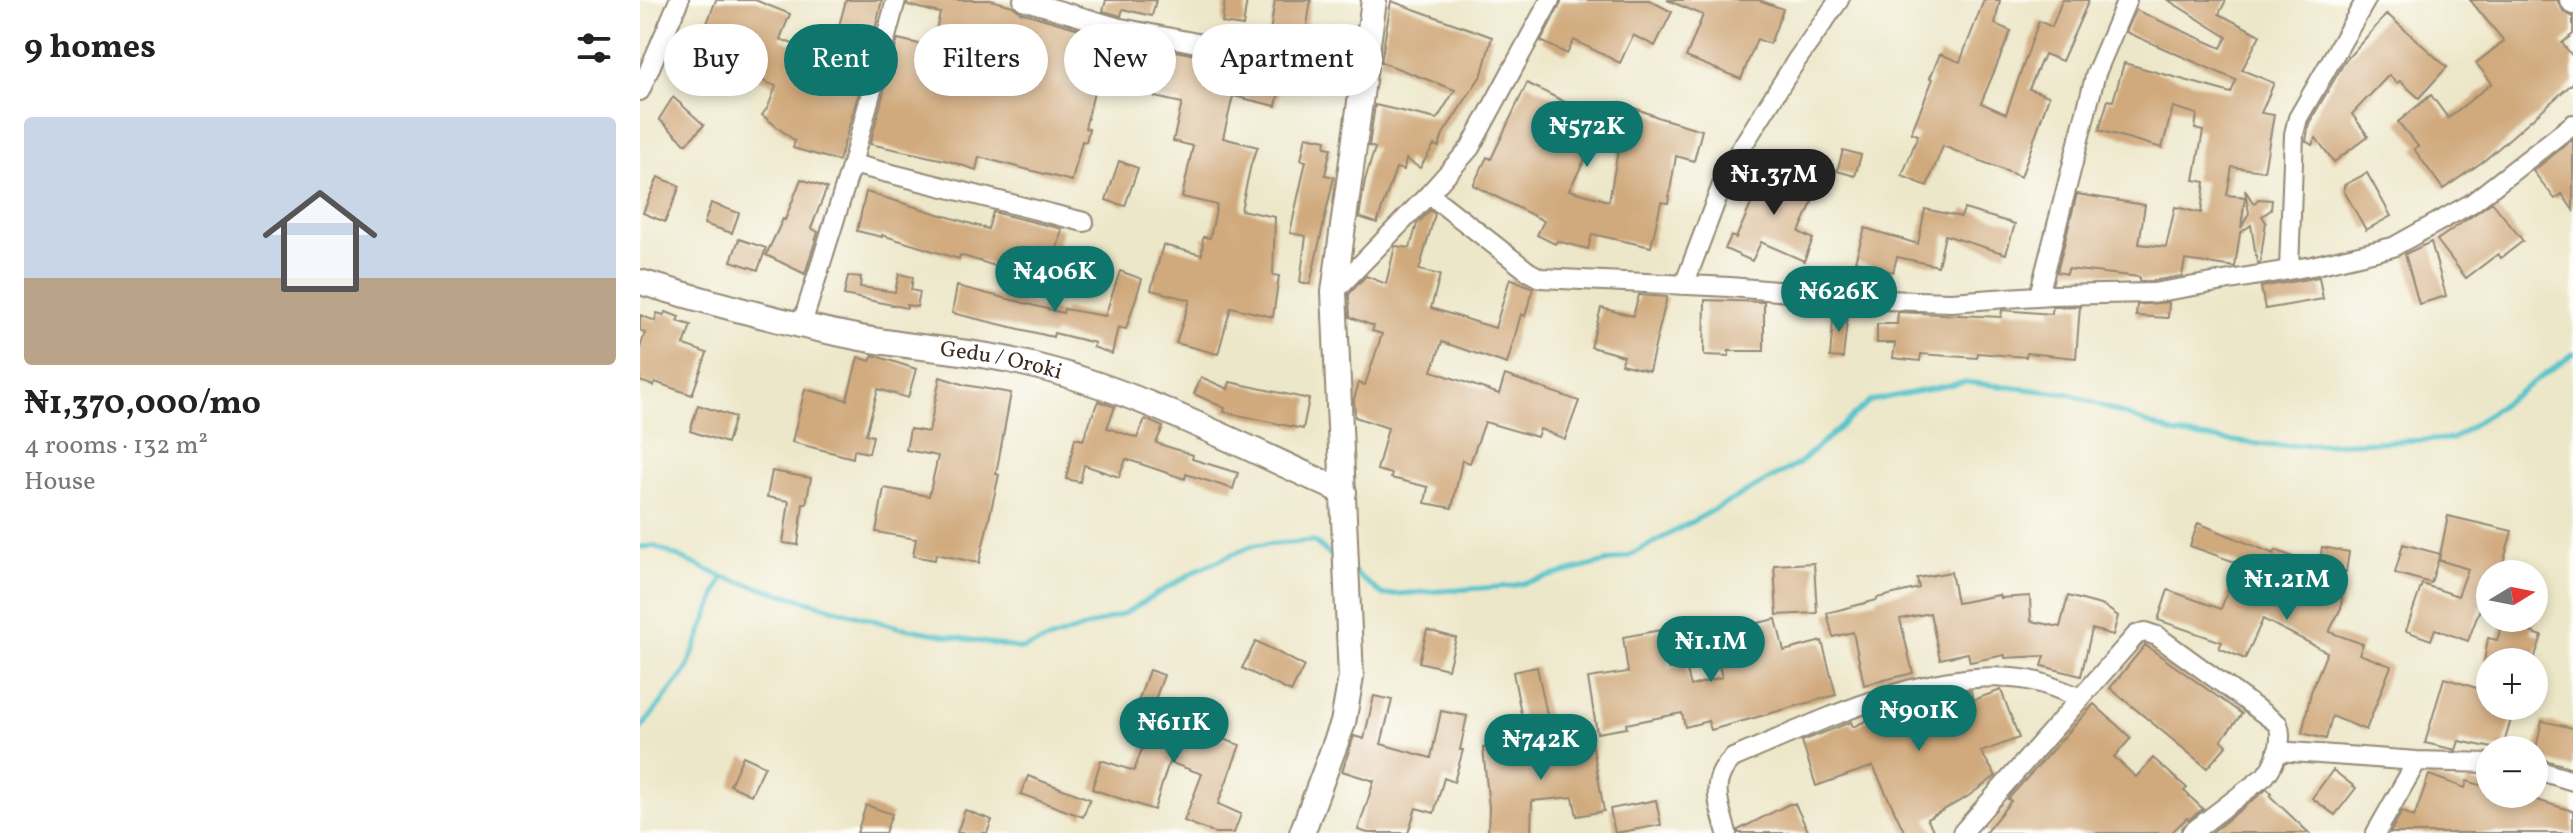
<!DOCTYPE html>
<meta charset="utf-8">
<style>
:root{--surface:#fff;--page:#f6f6f6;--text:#222;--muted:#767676;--line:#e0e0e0;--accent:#0f766e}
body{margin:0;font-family:Vollkorn,serif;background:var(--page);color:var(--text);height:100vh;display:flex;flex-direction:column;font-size:30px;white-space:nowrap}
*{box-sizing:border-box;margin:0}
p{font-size:26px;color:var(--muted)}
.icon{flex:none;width:44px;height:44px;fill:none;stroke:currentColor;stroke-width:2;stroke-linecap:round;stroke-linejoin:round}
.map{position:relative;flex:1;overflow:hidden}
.details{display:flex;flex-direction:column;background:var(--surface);width:640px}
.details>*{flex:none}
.banner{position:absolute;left:24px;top:24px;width:760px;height:72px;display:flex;gap:16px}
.needle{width:52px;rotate:80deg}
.controls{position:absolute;left:1836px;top:560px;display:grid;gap:16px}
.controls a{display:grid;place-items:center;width:72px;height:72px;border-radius:50%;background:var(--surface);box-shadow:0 4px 12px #0003;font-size:40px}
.price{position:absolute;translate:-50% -68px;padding:0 18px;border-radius:28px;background:var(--accent);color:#fff;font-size:26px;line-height:52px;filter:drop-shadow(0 2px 4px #0008)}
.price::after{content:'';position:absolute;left:50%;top:48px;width:24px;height:18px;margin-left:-12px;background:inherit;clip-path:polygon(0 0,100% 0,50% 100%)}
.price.current{background:#222;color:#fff}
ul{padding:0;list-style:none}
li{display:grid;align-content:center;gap:16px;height:424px;padding:0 24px}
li+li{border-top:2px solid var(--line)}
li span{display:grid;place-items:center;height:248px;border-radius:8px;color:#555}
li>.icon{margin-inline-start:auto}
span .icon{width:144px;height:144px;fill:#fffc;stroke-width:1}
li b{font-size:34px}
h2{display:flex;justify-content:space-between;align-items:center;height:96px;padding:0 24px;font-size:34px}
.chip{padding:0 28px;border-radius:36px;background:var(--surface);box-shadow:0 4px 12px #0003;font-size:28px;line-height:72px}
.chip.current{background:var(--accent);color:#fff}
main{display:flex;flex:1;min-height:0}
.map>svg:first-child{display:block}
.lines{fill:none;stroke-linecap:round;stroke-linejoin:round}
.stream{stroke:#56c3ca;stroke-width:5}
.building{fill:#d0a97b;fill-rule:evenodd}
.street-casing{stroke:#948874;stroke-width:22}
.secondary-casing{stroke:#948874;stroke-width:28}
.street{stroke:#fff;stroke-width:18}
.secondary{stroke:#fff;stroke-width:24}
.labels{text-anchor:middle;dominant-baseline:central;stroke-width:6;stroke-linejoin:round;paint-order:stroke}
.street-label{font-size:22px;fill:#3b2a1e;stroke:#fdfcf7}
</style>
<main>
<section class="details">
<h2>9 homes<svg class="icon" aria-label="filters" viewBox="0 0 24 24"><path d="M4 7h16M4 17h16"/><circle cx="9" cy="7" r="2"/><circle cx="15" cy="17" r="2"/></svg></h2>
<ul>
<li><span style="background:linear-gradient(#c9d6e8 65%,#b9a48a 0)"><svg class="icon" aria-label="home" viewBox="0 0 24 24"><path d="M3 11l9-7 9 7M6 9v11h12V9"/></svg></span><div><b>₦1,370,000/mo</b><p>4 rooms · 132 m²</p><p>House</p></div></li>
</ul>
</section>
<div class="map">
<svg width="1933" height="833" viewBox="0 0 1933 833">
<rect width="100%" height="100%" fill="#fdfcf7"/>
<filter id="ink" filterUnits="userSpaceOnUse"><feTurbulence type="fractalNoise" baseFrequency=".0125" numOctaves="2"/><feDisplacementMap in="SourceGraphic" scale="16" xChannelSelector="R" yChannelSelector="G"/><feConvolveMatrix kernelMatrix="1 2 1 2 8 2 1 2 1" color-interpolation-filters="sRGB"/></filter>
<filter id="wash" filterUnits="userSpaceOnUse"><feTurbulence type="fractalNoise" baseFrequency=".006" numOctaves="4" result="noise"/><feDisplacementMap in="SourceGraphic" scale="32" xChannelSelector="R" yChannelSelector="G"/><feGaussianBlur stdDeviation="1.8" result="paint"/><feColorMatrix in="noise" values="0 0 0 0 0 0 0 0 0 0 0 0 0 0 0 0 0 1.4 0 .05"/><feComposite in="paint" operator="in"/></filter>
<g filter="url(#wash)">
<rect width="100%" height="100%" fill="#ede7c9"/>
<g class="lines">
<!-- stream -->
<path class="stream" d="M0 547 14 546 83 577 258 627 382 649 483 614 559 569 611 546 673 541 697 560
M715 573 743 595 872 586 989 556 1158 464 1230 401 1325 382 1430 394 1536 434 1634 446 1813 439 1933 354
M0 730 46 671 83 577"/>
</g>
<g id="blocks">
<!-- building -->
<path class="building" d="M76 0H115L150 14 140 39 190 59 206 0H242L230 51 224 49 217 77 223 78 199 161 153 148 155 141 122 115 128 107 136 86 95 70 69 88 78 69 53 59Z
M268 0H350L373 6 380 12 474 39 643 72 636 106 593 96 583 138 618 147 611 164 601 210 635 217 633 275 639 276 633 317 591 307 578 354 536 343 550 300 511 290 523 245 562 255 563 237 570 238 577 205 542 197 553 146 533 141 542 103 515 97 516 92 458 77 445 128 449 129 446 142 442 141 432 181 339 157 336 170 309 161 230 144 258 39 292 47 300 13 267 5Z
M466 0H516L512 16 483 9 481 16 463 11Z
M585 0H607L603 26 582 23Z
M635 0H671L664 44 629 38Z
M922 0H1009L1032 12 1015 46 993 35 980 63 934 40 927 54 901 41Z
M1027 0H1119L1143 9 1130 44 1117 39 1101 79 1046 57 1063 15Z
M1344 0H1360L1355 24 1371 31 1341 103 1366 114 1399 21 1412 27 1422 0H1449L1422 61 1404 54 1389 89 1409 96 1381 177 1303 146 1287 186 1262 176 1278 135 1271 133 1293 79 1290 78 1300 54 1320 62Z
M1528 0H1586L1579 14 1620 35 1602 70 1634 83 1621 113 1634 115 1624 171 1592 167 1587 195 1605 197 1601 228 1609 213 1605 190 1614 204 1618 199 1632 200 1631 210 1622 216 1626 222 1620 263H1617L1611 225 1600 233 1595 267 1545 260 1542 276 1512 281H1499V277L1428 269 1427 274 1417 272 1437 194 1505 205 1499 244 1526 247 1535 207 1561 213 1565 182 1554 180 1563 131 1555 129 1557 114 1533 107 1522 148 1459 130 1468 100 1473 101 1484 63 1591 93 1596 80 1486 32 1496 10 1581 48 1587 37Z
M1830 0H1917L1924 12 1933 17V34L1922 43 1933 57V83L1845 160 1803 189 1774 149 1778 146 1758 122 1791 95 1808 118 1852 83 1836 63 1864 41Z
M751 1 852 37 842 74 803 134 799 147 794 145 780 168 766 159 764 170 756 168 737 223 719 217 725 180 735 148 729 146 735 105 797 119 815 90 741 62Z
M1747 14 1807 67 1779 98 1760 81 1757 83 1749 75 1712 114 1728 136 1694 162 1676 138 1672 145 1666 141 1669 123 1705 61Z
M697 27 713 30 709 54 692 51Z
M887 83 945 112 969 128 980 102 1020 118 1062 130 1054 161 1036 156 1028 203 1021 202 1011 247 952 234 948 249 917 241 915 244 897 235 904 221 833 185 847 157 851 159ZM957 136 979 145 969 201 929 190Z
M33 97 64 125 46 144 19 119Z
M666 136 686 140 685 147 691 148 685 175 694 177 670 284 660 282 666 236 650 233 666 161 661 160Z
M1933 139V210L1922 194 1915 199 1893 171Z
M1203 150 1221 155 1215 176 1197 171Z
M479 161 498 168 485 206 466 200Z
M1117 166 1176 194 1159 232 1173 239 1164 261 1121 242 1112 261 1085 249 1091 236 1096 238 1113 200 1103 196Z
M1727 173 1751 216 1726 230 1704 191V185Z
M18 177 40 186 25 222 3 213Z
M161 179 187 188 171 228 178 232 165 274 126 255 143 219 145 220Z
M226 192 348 229 353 212 422 229 410 278 382 271 381 274 320 255 319 259 242 235V237L217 231Z
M1852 202 1883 241 1861 258 1858 254 1826 278 1797 240Z
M71 203 99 213 92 233 64 224Z
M1285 209 1321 217 1324 209 1375 224 1366 254 1305 235 1298 266 1257 257 1253 272 1215 261 1225 228 1278 244Z
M790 210 795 214 779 270 800 275 791 308 855 328 870 278 893 288 885 316 881 314 867 364 802 342 792 371 859 394 865 375 939 401 925 439 900 429 897 437 845 422 830 463 822 460 812 508 785 503 788 487 751 478 752 474 737 470 748 428 715 417 714 399 719 383 725 385 742 334 732 331 734 326 710 317 709 294 726 276 746 284 755 246 770 248 777 224Z
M99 239 126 248 118 270 91 261Z
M1791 242 1806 296 1779 304 1765 254Z
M480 271 502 279 486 329 478 327 472 354 453 347 455 343 414 333 413 337 312 313 317 286 423 313 424 309 465 316Z
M259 274 273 277 271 290 280 292 277 307 267 305V308L204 295 208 276 221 277 220 287 255 292Z
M1679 277 1683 299 1625 309 1621 287Z
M999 295 1027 297 1009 371 981 364 984 356 951 347 961 308 993 316Z
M1065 300 1124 302V351H1089V356L1064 355Z
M1529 302 1528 318 1496 316 1497 305Z
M1440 306 1436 358 1387 353 1386 357 1338 353 1337 358 1281 354 1280 361 1253 358 1255 343H1237V324H1257L1258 312 1361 317 1362 310 1412 314V307Z
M1194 310 1208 312 1203 358 1190 357Z
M26 312 39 317 37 321 51 325 44 345 67 353 52 395 15 382 14 386 0 381V348L5 333 0 330V315L15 321 17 313 24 315Z
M233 355 276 369 268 398 238 389 226 434 233 436 229 453 214 450 213 458 152 442 165 389 207 400 218 357 230 361Z
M300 377 325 385 371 393 356 474 359 475 339 563 296 554 295 560 273 556 276 539 236 532 244 488 289 496 298 456 266 450 270 429 289 432Z
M561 377 588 389 590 382 669 399 663 429 584 412 585 408 554 394Z
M458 401 475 407 467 428 497 438 505 419 523 427 516 443 553 455 552 459 598 473 593 489 546 474 545 479 486 459 479 477 444 465 440 482 426 479 435 438 443 440Z
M58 405 95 417 87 443 50 431Z
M132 471 171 478 166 504 163 503 158 545 143 543 149 501 127 497Z
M1808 516 1872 531 1860 574H1850V582L1828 641 1795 629 1791 640 1766 631 1782 584 1818 596 1828 569 1799 560Z
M1558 523 1634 554 1636 550 1679 568 1682 547 1709 552 1706 572H1704L1701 608 1689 632 1723 644 1719 654 1751 666 1726 730 1692 716 1686 739 1662 733 1671 692 1687 652 1623 619 1605 659 1579 648 1582 642 1518 620 1528 590 1581 609 1598 563 1550 546Z
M1763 544 1800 554 1791 583 1755 573Z
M1174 563 1177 613 1137 615 1134 565Z
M1311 572 1317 603 1359 595 1360 598 1390 596 1391 621 1420 627 1428 596 1464 606 1478 616 1473 635 1452 629 1441 676 1402 666 1405 656 1365 658V655L1330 662 1328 653 1300 659 1290 613 1260 619 1273 673 1224 685 1213 632 1193 637 1187 613 1237 600V598L1279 588 1277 578Z
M1864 618H1896L1890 632 1902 636 1893 662H1844L1848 638 1857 640Z
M1136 619 1144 651 1182 641 1196 695 1071 730 1068 721 1045 727 1042 713 986 724 987 728 957 733 948 678 988 672 983 637 1021 630 1029 669 1045 664 1051 686 1082 677 1079 666 1115 656 1108 625Z
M787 630 816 638 808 669 779 662Z
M616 641 664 666 651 692 602 668Z
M1505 645 1602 714 1581 740 1587 745 1567 768 1470 688Z
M897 667 908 719 883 724 873 672Z
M509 670 524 675 512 708 536 717 535 722 600 745 578 804 601 814 594 833H575L544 821 562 774 529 762 514 810 452 789 461 760 494 771 510 727 491 722Z
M1804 678 1850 692V706H1875L1862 750 1819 741 1816 750 1785 743Z
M1361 690 1379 738 1341 752 1356 776 1327 797 1287 819 1295 833H1265L1233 766 1176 786 1162 741 1211 722 1213 727 1238 715 1241 721 1287 698 1331 691 1333 700Z
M734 696 752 700 741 744 791 758 801 711 827 716 820 750H823L814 782 804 778 794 813 776 808 768 833H728L718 830 734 781 702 771 714 736 724 739Z
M1454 704 1491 738 1474 757 1496 777 1513 758 1547 788 1544 791 1563 809 1548 820 1547 818 1531 833H1345L1371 801 1368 799Z
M1902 721 1933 728V768L1894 757Z
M950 730 964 811 937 816 933 797 892 801 891 833H848L849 807 843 748 871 745 873 761 919 757 915 736Z
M103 756 125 766 111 795 90 785Z
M1693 770 1716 788 1695 815 1672 798Z
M1789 775 1825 788 1827 781 1850 788V794H1867L1886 800 1887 797 1933 811V833H1750L1762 811 1774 817Z
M388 776 450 799 443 817 381 794Z
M1627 789 1632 794 1630 796 1669 833H1571Z
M1016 800 1021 825 975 833 970 809Z
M1149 804H1155L1169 833H1099L1098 830Z
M226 805 252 814 245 833H217Z
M325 810 352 820 347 833H317Z"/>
</g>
</g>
<g filter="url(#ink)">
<use href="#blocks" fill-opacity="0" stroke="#948874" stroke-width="2"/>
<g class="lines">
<defs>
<path id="street" d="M383 0 476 27 723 76
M1929 0 1933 5
M0 91 39 0
M212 164 444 222
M789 194 889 272 900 278 1090 287 1242 300 1311 302 1411 295 1513 293 1672 266 1753 247 1832 203 1933 124
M1649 269 1654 134 1658 118 1726 0
M1044 285 1088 169 1156 61 1199 0
M694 292 789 194 830 148 910 0
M1399 295 1456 73 1487 0
M162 324 212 164 256 0
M1637 751 1777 761 1850 763
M1894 769 1933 781
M1087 833C1079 804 1068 781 1093 758 1179 722 1287 667 1382 679 1402 681 1422 691 1441 698
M1322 833 1496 635 1505 632 1517 636 1638 724C1644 740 1636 763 1625 776L1551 833
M1736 833 1777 761"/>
<g id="secondary">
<path id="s1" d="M0 282C70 302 140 322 211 336 266 348 323 349 378 362 492 387 599 445 704 492"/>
<path d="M662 833 703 723 711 677 694 292 734 0"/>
</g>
</defs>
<!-- street casing -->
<use href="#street" class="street-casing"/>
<!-- secondary casing -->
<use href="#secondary" class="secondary-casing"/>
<!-- street -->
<use href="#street" class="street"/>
<!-- secondary -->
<use href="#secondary" class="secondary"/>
</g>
</g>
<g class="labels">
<!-- street labels -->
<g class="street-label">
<text stroke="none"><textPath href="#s1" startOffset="370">Gedu / Oroki</textPath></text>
</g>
</g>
</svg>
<div class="controls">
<a><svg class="needle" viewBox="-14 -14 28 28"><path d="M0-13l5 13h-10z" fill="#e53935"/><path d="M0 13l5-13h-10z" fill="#767676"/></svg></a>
<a>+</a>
<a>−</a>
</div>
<b class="price" style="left:947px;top:169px">₦572K</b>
<b class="price current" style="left:1134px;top:217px">₦1.37M</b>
<b class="price" style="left:415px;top:314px">₦406K</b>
<b class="price" style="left:1199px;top:334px">₦626K</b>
<b class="price" style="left:1647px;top:622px">₦1.21M</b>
<b class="price" style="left:1071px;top:684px">₦1.1M</b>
<b class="price" style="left:1279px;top:753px">₦901K</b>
<b class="price" style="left:534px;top:765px">₦611K</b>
<b class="price" style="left:901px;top:782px">₦742K</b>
<div class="banner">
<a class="chip">Buy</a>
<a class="chip current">Rent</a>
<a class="chip">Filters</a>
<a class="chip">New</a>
<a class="chip">Apartment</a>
</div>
</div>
</main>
